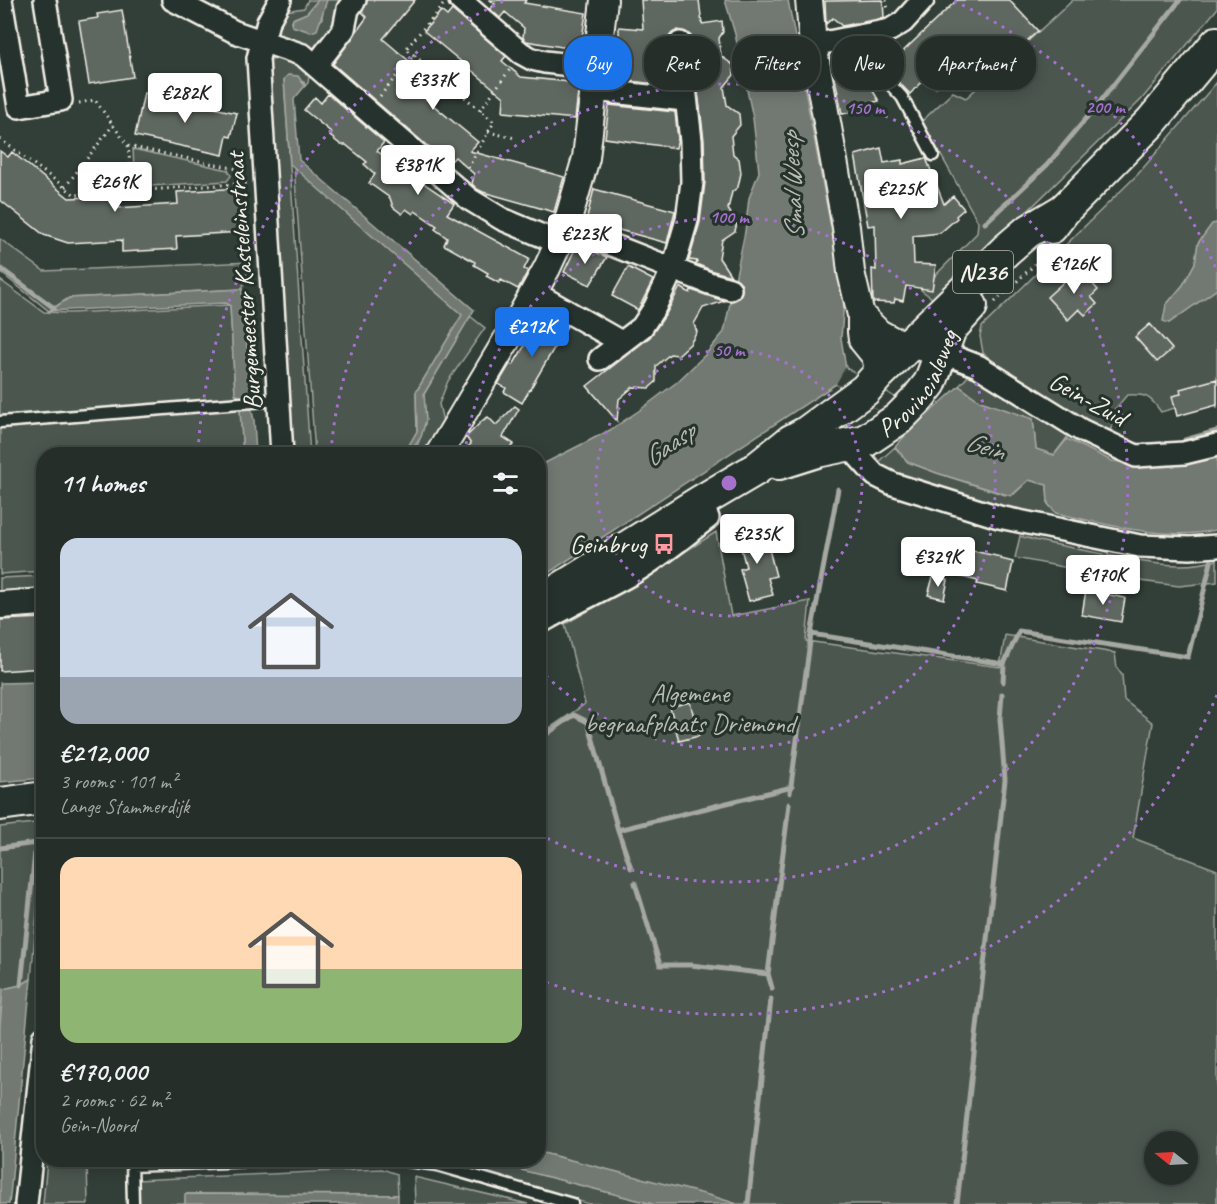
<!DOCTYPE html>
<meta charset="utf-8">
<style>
:root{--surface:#262e2a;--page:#323a36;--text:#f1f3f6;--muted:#a4a8a8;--line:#424a47;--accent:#1a73e8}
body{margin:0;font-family:Caveat,sans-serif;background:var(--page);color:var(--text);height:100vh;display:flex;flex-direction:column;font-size:22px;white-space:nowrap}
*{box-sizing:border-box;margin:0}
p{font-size:20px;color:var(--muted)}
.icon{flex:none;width:33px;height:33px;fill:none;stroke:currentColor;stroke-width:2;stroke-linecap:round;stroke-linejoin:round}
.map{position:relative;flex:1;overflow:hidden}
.panel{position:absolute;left:36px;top:447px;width:510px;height:720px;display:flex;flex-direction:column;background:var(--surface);border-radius:24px;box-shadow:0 3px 15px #0003,0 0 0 2px var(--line)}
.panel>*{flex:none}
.top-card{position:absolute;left:564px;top:36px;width:562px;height:54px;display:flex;gap:12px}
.needle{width:39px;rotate:288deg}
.tools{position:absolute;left:1144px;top:1131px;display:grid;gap:12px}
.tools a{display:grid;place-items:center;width:54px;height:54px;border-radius:50%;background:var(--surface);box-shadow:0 3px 15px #0003,0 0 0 2px var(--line);font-size:30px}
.price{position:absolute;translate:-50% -51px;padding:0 14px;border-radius:6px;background:#fff;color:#222;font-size:20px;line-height:39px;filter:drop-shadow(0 2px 3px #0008)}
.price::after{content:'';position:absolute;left:50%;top:36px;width:18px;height:14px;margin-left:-9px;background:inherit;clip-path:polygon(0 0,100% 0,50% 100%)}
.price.selected{background:var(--accent);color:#fff}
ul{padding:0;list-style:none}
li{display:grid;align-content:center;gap:12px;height:318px;padding:0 24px}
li+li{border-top:2px solid var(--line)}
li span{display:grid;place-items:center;height:186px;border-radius:18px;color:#555}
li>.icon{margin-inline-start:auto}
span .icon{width:108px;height:108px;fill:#fffc;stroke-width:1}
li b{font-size:26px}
h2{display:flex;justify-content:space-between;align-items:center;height:72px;padding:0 24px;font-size:26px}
.tag{padding:0 21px;border-radius:24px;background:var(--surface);box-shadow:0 3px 15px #0003,0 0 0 2px var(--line);font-size:21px;line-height:54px}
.tag.selected{background:var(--accent);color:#fff}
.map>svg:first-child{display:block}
.green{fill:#4c564f;stroke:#a0a49c;stroke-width:1.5;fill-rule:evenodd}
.water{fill:#727972;stroke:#a6a9a1;stroke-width:1.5}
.pier{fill:#323e38}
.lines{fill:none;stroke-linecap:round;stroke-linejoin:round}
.stream{stroke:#a6a9a1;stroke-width:5}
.building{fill:#5f6861;stroke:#f4f1e8;stroke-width:1.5}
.service-casing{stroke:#f4f1e8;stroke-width:15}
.minor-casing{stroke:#f4f1e8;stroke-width:26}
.tertiary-casing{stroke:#f4f1e8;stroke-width:30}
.primary-casing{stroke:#f4f1e8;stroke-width:36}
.path{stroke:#f4f1e8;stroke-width:3;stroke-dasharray:1.5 4.5;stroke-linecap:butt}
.service{stroke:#26332d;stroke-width:10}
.minor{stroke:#26332d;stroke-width:21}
.tertiary{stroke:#26332d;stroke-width:26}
.primary{stroke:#26332d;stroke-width:32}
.ring{fill:none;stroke:#a571cd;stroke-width:3;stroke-dasharray:3 6}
.labels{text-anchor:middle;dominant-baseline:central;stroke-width:6;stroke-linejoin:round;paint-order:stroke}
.shield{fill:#26332d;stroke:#b6b8b0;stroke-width:1.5}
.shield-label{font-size:24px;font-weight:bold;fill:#f4f1e8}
.street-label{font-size:26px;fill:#f4f1e8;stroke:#26332d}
.poi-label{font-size:26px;fill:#f4f1e8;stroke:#26332d;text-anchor:end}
.park-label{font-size:26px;fill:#b9bbb2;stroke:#26332d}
.water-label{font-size:27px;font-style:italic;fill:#babbb3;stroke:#26332d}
.centre{fill:#a571cd;stroke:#26332d;stroke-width:3}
.ring-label{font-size:18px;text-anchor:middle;font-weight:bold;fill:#a571cd;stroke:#26332d;stroke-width:6;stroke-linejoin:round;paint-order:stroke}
</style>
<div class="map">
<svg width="1217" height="1204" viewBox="0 0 1217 1204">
<rect width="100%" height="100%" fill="#323e38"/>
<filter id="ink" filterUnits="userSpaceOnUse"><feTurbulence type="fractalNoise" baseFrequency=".0167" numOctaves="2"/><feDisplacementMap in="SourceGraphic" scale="12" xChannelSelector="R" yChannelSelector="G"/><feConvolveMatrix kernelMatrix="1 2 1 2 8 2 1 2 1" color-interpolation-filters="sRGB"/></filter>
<g filter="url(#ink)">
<!-- green -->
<path class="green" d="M308 0H318L307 13 294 18 291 23 292 26 311 32 322 19 323 7 327 0H349L319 47C310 50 288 46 282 38 279 35 279 32 277 29L285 11 304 8Z
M1073 0H1217V9L1141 100 936 301 921 290 977 233 978 222 922 121 953 92 966 98Z
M279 57 310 68 308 83 305 86 304 82 284 80 310 454H291L267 63 272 59Z
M1217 82V223L1212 225 1198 243 1195 263 1183 285 1166 305 1169 323 1217 289V408L1216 405 1199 401 1161 412C1150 396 1146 394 1127 395L1115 409V420L1104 443 1080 432 983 353 980 336 982 327 1138 174Z
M133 149 228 170 231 176 227 181 135 187Z
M294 166 463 315 416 392 417 432 408 447 400 454H315Z
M0 239 44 271 251 262 242 289 69 298 49 311 0 272Z
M0 280 44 312 70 313 230 305 235 393 240 409 243 454H44L43 571 0 574Z
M470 316 485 328 448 381 439 404 444 426 427 454H409L418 444 425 423 424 394Z
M972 372 1069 435 1054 455 1036 449 1033 419 980 401 959 386Z
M895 447 908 462 937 473 1005 495 1014 494 1029 480 1047 485 1048 504 1056 513 1088 520 1033 521 890 475 877 463Z
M716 532 731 616 810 601 806 641 1000 667 1005 635 1115 653 1117 668 1122 675 1124 700 1153 723 1133 838 1217 870V1204H737L539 1152 538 736 585 704 565 624 625 590ZM1155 1142H1188V1174H1155Z
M1020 536C1044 543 1068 547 1093 552 1133 560 1177 572 1217 560V582L1179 586 1132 580 1015 558Z
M43 576V589L0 594V578Z
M43 822V876L40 880 31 979 21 985 3 989 0 1025V827Z
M47 1160H87L88 1204H43Z
M440 1160H483L653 1204H589Z
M382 1169 397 1174 398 1195 186 1194 185 1204H136V1180Z
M414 1177 528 1204H415Z"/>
<!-- water -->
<path class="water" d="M318 0H327L317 30 311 32 292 26 293 19 307 13Z
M725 0H788L836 254 844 301 841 338 846 368 926 416 959 386 980 401 1033 419 1036 449 1054 455 1067 439 1112 461 1139 464 1217 453V530C1163 541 1109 525 1056 513L1048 504 1047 485 1029 480 1011 496 937 473 908 462 895 447 911 429 836 384 539 579V466L610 430 640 410 677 382 705 355 724 332 745 232 749 198 759 172 753 118 735 34Z
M288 75 298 76 305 86 294 99 299 160 474 310 424 394 426 420 421 437 409 454H400L408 447 417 431 416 392 462 315 290 164 284 79Z
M1217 223V289L1169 323 1163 321 1166 305 1183 285 1195 263 1198 243 1212 224Z
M242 289 251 390 249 396 240 397 235 393 230 305 226 303 49 311 69 298Z
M251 407 254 420 256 454H243L240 409Z
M43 682V778L0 782V683Z
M31 979 10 1196 9 1204H0V1025L3 989 21 985Z
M539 1152 712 1196 737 1204H653L483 1160H538Z
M185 1194 398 1195V1204H185Z"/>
<!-- pier -->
<path class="pier" d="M845 368 860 376 926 417 911 430 896 421 836 384Z"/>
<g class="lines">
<!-- stream -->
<path class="stream" d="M985 223 1047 165 1096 107 1180 0
M0 268 54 308
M1185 440 1217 431
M811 634 1004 664
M1003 682 1004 664 1019 631 1188 657 1211 562
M538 740 574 715 588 722 618 830 631 868
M790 793 811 634 838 489
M618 830 792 787
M0 848 36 843 21 985
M635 883 660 965H691L768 974
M772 988 768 974 789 804
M748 1204 771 999
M957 1204 1005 780 1000 719 1002 694"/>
</g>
<!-- building -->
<path class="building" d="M367 0H415L383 39 415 66 404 81 478 142 470 151 564 177 554 212 483 192 477 189 472 184 474 174 455 157 448 164 333 64 367 17 362 12Z
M490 0H526L524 3 586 13 580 50 526 41 523 38 524 28 505 12 500 18 490 9 495 4Z
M641 0H699L702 24 722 21 723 32 719 38 721 56 733 65 734 75 724 87 727 105 739 114 740 125 731 136 733 154 739 159 741 173 738 187 732 192 728 209 737 223 735 231 722 240 719 258 731 276 713 271 696 264 697 261 689 260 700 222 705 182 704 140 691 36 686 32 678 30 672 33 668 38 672 86 613 79 616 36H619V27L643 29Z
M883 0 884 18 842 26 833 18 826 24 825 1Z
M957 0H1009L1038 31 998 67 977 47 970 56 964 51 936 88 924 80 910 94 873 55 891 52 897 57Z
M122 10 133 77 89 84 79 21 98 18 97 14Z
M452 10 506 56 502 61 521 77 579 83 575 119 503 112 504 97 424 31 441 11 447 16Z
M854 59 879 101 861 105 862 110 842 114 832 63Z
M144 93 237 113 231 137 227 136 223 155 135 136Z
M328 94 384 142 377 151 454 204 447 214 529 259 524 269 528 271 518 289 501 280 499 283 486 276 488 273 474 265 475 262 444 245 447 238 435 229 437 226 415 211 413 214 406 209 402 214 393 207 390 198 369 183 375 174 364 164 367 162 346 145H341L330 136 332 133 304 110 315 97 321 103Z
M609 105 675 112 678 139 676 148 605 138Z
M881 148 884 163 902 160V164L926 158 944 204 953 196 964 209 956 216 957 218 940 233 913 236 914 264 936 265 932 290 906 286 903 301 895 299 894 303 873 302 872 269 876 270 875 225 868 226 855 155Z
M0 151 8 157 12 152 69 198 115 196 116 208 178 204 177 192 240 188 242 232 176 236 177 249 122 252V240L68 243 44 235 0 200Z
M594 189 675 211 667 243 586 221Z
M577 245 607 257 590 285 564 272Z
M628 267 653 280 638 310 612 296Z
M1079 268 1098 290 1091 297 1097 304 1085 315 1079 309 1068 320 1047 297Z
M680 287 690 293 691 290 724 301 703 308 694 324 697 332 690 344 678 355 670 354 656 366V382L649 388 633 387 619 399 617 421 587 386 650 337 666 314Z
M547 314 567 326 522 403 504 392 506 388 498 384 510 364 513 365 543 315Z
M1150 324 1172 349 1157 362 1135 337Z
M1217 379V405L1177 416 1172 396 1181 394 1180 389Z
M515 406 519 409 503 437 514 444 503 454H460L471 444 466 437 483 420 488 417 496 425Z
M764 530 776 576 768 578 773 595 749 601 740 569 746 567 738 537Z
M969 550 1001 557V559L1013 562 1007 591 977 584 978 581 950 574 955 551 968 553Z
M933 577 948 580 944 599 928 595Z
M1086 590 1125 598 1121 622 1082 615Z
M44 618V668L0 671V620Z
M690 702 699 736 679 741 670 707Z"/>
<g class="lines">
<defs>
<path id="service" d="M856 37 861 53 902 97 933 155
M0 422 278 400
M132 1160 133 1204
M400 1160 437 1165 572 1204
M132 1166 277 1160"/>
<path id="minor" d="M1 0 19 107 61 100 45 0
M173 0 235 32 303 55 469 199 502 219 559 243
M280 0 268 22 258 58 282 454
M460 0 521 53 532 59 545 62 596 68
M813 45 890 30 903 22 923 0
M316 65 344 29 348 9 355 0
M594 90 685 100
M566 227 709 283 730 289
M533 292 621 342
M941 352 978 366 1081 430 1136 456 1184 453 1217 445
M600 359 642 327 655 307 673 268 687 220 692 182 691 141 680 43
M847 444 875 475 893 484 999 517 1140 546 1190 548 1217 546
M538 624C569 605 602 591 633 573 660 557 683 537 708 518L700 502
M26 1204 44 1038"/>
<path id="tertiary" d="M809 0 813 45 846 227 851 272 861 315V332L862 340 875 356 879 374
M861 315 879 333 892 340 925 348
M439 454 518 321 547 268 566 227 586 158 604 0
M0 605 44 602"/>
<g id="primary">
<path d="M1051 227 1064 210 1151 122 1217 43"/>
<path id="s1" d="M779 463 817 451 865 441 898 419 915 402 930 383 950 329 971 306"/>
<path d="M538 603 700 502 756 469 791 441 806 433 865 390 879 374 1006 250 1027 232 1064 210"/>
<path d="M0 804 44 798"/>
</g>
</defs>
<!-- service casing -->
<use href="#service" class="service-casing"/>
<!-- minor casing -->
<use href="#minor" class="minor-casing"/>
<!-- tertiary casing -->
<use href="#tertiary" class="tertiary-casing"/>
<!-- primary casing -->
<use href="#primary" class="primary-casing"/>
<!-- path -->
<path class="path" d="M886 0 888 10
M414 55 406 49 443 5
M460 93 494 122 466 171
M380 96 414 55 443 80
M79 103 95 100 128 146 133 190
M480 110 511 68
M488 132 515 138
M0 139 75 195 249 183
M128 146 238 169 239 183
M65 187 113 125
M995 302 1049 251"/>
<!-- service -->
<use href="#service" class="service"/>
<!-- minor -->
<use href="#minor" class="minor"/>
<!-- tertiary -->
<use href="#tertiary" class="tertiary"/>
<!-- primary -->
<use href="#primary" class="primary"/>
</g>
</g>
<!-- distance rings -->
<g class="ring">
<circle cx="729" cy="483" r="133"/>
<path d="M465 453A266 266 0 1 1 539 669"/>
<path d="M331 452A399 399 0 1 1 539 834"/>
<path d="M1217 695A532 532 0 0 1 543 981M198 451A532 532 0 0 1 504 1M954 1A532 532 0 0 1 1217 271"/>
</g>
<!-- icons -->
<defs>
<symbol id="bus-bare" viewBox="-9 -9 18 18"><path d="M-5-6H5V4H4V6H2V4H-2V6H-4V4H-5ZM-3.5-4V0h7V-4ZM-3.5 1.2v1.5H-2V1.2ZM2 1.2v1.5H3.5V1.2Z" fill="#ff9aa2" stroke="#26332d" stroke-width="2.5" paint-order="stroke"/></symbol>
</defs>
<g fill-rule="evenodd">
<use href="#bus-bare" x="649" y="529" width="30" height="30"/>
</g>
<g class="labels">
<!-- shield labels -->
<rect class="shield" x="953" y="251" width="60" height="42" rx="4.5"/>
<g class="shield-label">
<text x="983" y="272">N236</text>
</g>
<!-- street labels -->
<g class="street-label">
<text transform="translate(244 281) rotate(-94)">Burgemeester Kasteleinstraat</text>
<text stroke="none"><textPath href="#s1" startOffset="170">Provincialeweg</textPath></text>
<text transform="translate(1088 399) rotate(29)">Gein-Zuid</text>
</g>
<!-- poi labels -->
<g class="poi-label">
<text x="647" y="544">Geinbrug</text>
</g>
<!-- park labels -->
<g class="park-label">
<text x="690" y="693">Algemene<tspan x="690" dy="30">begraafplaats Driemond</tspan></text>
</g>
<!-- water labels -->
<g class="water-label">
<text transform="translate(792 186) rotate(-93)">Smal Weesp</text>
<text transform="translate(669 444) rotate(-35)">Gaasp</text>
<text transform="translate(985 446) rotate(17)">Gein</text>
</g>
</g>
<circle cx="729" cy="483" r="9" class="centre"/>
<g class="ring-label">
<text x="1105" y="113">200 m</text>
<text x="865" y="114">150 m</text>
<text x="729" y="223">100 m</text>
<text x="729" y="356">50 m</text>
</g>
</svg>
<div class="tools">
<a><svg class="needle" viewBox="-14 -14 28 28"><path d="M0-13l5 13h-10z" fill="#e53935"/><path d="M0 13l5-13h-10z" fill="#a4a8a8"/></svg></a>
</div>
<b class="price" style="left:433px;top:111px">€337K</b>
<b class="price" style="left:185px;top:124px">€282K</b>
<b class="price" style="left:418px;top:196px">€381K</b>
<b class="price" style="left:115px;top:213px">€269K</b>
<b class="price" style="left:901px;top:220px">€225K</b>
<b class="price" style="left:585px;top:265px">€223K</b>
<b class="price" style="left:1074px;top:295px">€126K</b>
<b class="price selected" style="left:532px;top:358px">€212K</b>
<b class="price" style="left:757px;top:565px">€235K</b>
<b class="price" style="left:938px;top:588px">€329K</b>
<b class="price" style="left:1103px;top:606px">€170K</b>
<div class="top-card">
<a class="tag selected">Buy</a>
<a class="tag">Rent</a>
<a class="tag">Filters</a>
<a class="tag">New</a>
<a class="tag">Apartment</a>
</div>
<section class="panel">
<h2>11 homes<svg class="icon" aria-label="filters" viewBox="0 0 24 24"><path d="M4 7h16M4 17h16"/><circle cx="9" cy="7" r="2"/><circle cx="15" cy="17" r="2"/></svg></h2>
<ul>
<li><span style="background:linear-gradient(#c9d6e8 75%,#9aa5b1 0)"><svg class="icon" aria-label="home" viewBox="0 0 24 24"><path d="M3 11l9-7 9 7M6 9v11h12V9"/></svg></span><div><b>€212,000</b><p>3 rooms · 101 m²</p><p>Lange Stammerdijk</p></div></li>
<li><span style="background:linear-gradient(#ffd9b3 60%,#8fb573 0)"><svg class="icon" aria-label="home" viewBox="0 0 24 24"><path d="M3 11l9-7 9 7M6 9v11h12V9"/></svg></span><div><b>€170,000</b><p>2 rooms · 62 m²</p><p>Gein-Noord</p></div></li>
</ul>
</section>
</div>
